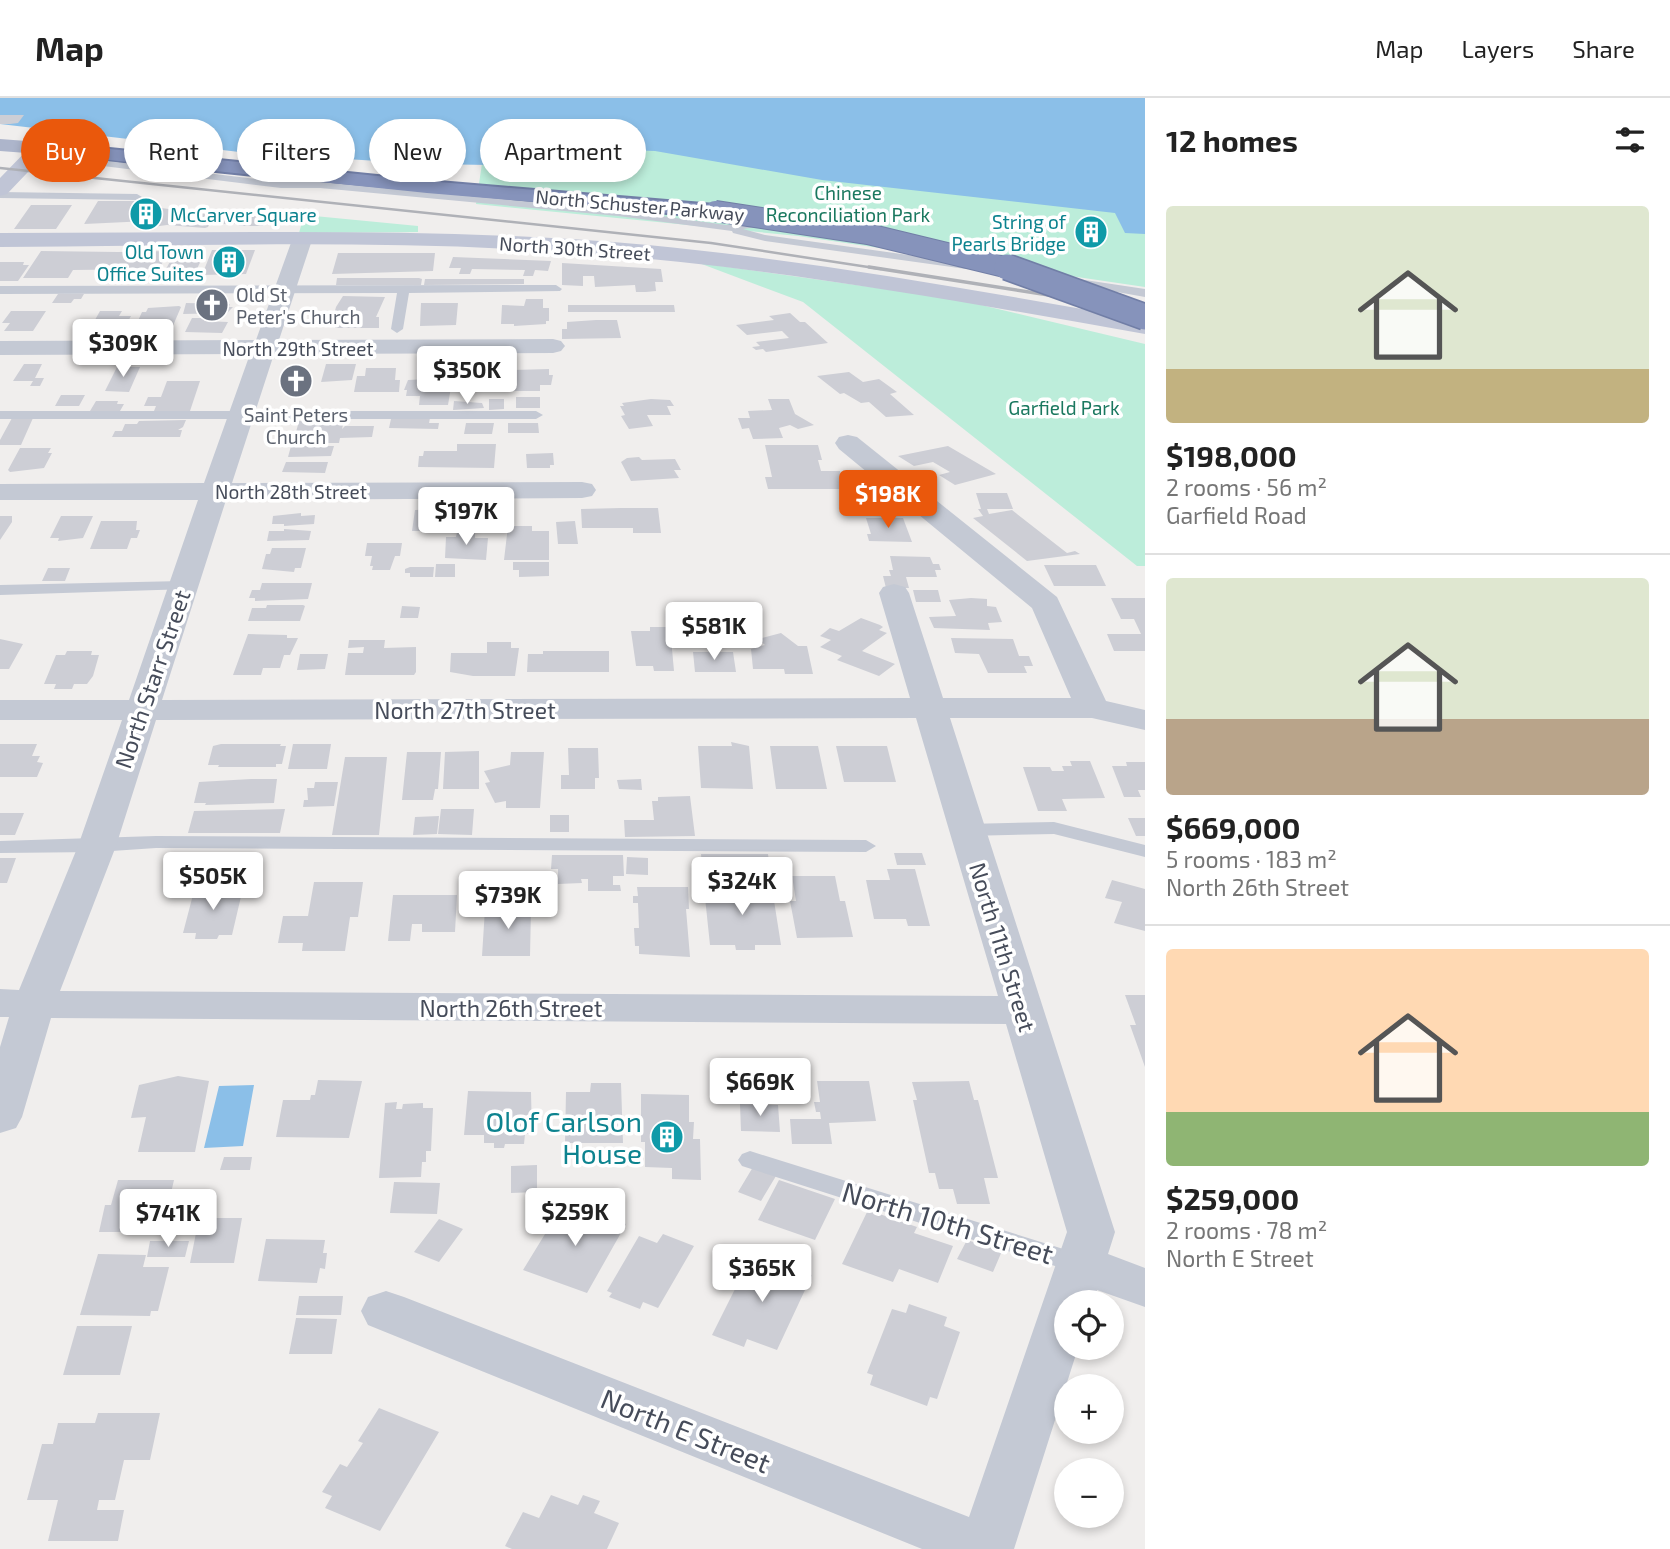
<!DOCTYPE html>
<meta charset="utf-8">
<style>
:root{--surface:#fff;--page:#f2f2f2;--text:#222;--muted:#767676;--line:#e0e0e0;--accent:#ea580c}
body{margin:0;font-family:"Exo 2",sans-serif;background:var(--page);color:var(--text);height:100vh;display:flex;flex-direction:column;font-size:26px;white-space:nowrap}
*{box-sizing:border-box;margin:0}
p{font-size:23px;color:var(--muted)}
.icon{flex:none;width:38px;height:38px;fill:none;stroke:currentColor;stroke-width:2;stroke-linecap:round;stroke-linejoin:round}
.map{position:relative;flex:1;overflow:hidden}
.panel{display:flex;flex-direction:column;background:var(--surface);width:525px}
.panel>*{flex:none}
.top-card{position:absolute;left:21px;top:21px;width:665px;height:63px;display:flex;gap:14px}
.controls{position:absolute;left:1054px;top:1192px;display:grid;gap:14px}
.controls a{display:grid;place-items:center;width:70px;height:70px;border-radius:50%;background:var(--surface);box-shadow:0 4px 10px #0003;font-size:35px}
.price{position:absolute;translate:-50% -60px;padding:0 16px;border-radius:7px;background:#fff;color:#222;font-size:23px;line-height:46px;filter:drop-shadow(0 2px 4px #0008)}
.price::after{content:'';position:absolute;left:50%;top:42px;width:21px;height:16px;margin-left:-10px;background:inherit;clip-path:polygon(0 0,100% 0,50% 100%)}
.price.selected{background:var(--accent);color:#fff}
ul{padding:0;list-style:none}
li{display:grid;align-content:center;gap:14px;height:371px;padding:0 21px}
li+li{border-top:2px solid var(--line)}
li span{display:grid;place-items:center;height:217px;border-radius:7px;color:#555}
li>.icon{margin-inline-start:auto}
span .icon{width:126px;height:126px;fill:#fffc;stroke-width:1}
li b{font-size:30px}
h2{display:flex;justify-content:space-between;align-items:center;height:84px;padding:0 21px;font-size:30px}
.pill{padding:0 24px;border-radius:32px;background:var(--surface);box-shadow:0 4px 10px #0003;font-size:24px;line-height:63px}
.pill.selected{background:var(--accent);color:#fff}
header{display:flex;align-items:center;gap:42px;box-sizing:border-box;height:98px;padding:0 35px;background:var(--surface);border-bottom:2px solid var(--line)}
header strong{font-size:33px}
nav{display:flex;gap:38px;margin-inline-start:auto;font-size:24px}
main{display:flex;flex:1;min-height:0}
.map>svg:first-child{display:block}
.green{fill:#bcedda}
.water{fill:#8bbfe8}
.building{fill:#cdced5}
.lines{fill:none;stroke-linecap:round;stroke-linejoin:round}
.highway-casing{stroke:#717ea6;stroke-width:4}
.lane{fill:#c4c9d4;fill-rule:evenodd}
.street{fill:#c4c9d4;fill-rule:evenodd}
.secondary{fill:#c0c5d6;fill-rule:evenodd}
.primary{fill:#adb5cb;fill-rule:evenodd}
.highway{fill:#8693bb;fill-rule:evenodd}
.rail-far1{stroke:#afb1b7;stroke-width:2.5}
.rail{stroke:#afb1b7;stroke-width:3.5}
.highway-bridge-far1-casing{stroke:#717ea6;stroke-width:22;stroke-linecap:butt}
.highway-bridge-casing{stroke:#717ea6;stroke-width:28;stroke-linecap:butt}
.highway-bridge-far1{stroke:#8693bb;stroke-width:20}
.highway-bridge{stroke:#8693bb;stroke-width:25}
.labels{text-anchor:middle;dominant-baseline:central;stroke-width:7;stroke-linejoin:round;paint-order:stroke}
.far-park-label{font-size:19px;fill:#1a785f;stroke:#fff}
.far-street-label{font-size:19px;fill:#464c5a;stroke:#fff}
.far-culture-label{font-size:19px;fill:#0d838f;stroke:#fff;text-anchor:end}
.far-worship-label{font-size:19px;fill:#5b616d;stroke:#fff;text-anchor:start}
.street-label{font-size:23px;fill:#464c5a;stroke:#fff}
.near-culture-label{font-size:28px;fill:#0d838f;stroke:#fff;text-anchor:end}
.near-street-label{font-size:28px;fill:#464c5a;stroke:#fff}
</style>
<header>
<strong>Map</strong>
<nav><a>Map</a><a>Layers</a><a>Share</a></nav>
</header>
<main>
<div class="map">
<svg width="1145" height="1451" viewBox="0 0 1145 1451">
<rect width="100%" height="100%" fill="#f0eeed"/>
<!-- green -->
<path class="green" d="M489 18 1145 110V189L798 138 476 106Z
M304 117 418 128V134L299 135Z
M699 165 956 201 1145 246V468H1137L803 204Z"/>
<!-- water -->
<path class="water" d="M0 0H1145V136L1125 135 1115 115 822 82 655 53 566 50 522 57 505 64 490 67 426 66 248 55 0 26Z
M254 987 243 1048 204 1050 219 988Z"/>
<!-- building -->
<path class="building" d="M0 17H24L18 25 10 26H0Z
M98 103H148L145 108 177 112 175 115 214 116 208 129 205 130 167 127 145 130 148 123 84 126Z
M31 107H72L56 131H14Z
M218 117H268L263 128H240L236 126H213Z
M212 152H255L246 176 202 177Z
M41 153 118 154 169 153 159 171 73 172 68 180H23Z
M180 153 205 154 196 173H165L175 154Z
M338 155H435L433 173 332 176Z
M453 159 551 163 548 173 535 172 533 178H523L525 172 472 171 470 176H459L461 170H449Z
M0 164H24L23 167H29L18 183H0Z
M562 165 661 171 663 184H655L656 193 646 194H636L635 187 595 189 594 178H583V188L562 187Z
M337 180H419L422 181 421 187H336Z
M425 181H524V186L424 187Z
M58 196H84L81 201H74L71 205H52Z
M343 198 385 199 376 219H379V230H335L336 225H333V220L336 209Z
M526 201H543V210H549V223H546V226L514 228V226H501L502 207 524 208Z
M186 205 230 206 229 209H233L227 215 183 216Z
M421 205H458L456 227 420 228Z
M568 207H674L675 214H568Z
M179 208 181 209 172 230H145L147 225H137L142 214H146L148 210Z
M11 213H46L33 233H4L10 225H2Z
M100 213H122L119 218H131L125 229H91Z
M790 215 800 224H805L828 245 766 254 763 251 756 252 752 249 760 248 756 244 789 240 782 233 747 237 736 227 774 222 769 218Z
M192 220H206L204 223 228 224 222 235 185 234Z
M596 222H617L621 240 562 241V231H567V224Z
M24 266H42L35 280H44L40 288H30L33 283H13Z
M326 266H356L352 282 321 284Z
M117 269H140L129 294 105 293Z
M366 270H396L395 282H400L399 294H354L357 278H365Z
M475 270H503V287H474Z
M549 271V277H553L551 287H540V293H511L513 272Z
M849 274 863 284 879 281 897 294 890 296 914 317 886 319 869 304 861 305 844 295 840 296 817 278Z
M446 280 445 289H451L448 307H419L420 298H406L407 292H404L408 282Z
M167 283H200L190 313H154L156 308H144L148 299H161Z
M61 297H85L79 308H55Z
M516 299H540V310H516Z
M489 301H504V311L489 312Z
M651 301 670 302 674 308H667L671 317H647L653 328 629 331 621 318 625 317 620 308H624L622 305Z
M768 301H789L795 316 814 327 798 331 790 327 779 330 783 340 753 341 749 330 742 331 738 320H750L748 313 772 312Z
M96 303H118L117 306H124L120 313H90Z
M454 303 482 305 484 310 453 312Z
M12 320H33L21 347H0V342Z
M430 320 429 325H439L438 331 389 330 391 321Z
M186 322 183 329 178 332H182L180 339H112L115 333H122L125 326H137L139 323Z
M299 323H344L342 331 345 328H374L372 339 340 340 339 345H293Z
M466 325H494L492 336H464Z
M508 325H538L539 335H508Z
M457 346H496L494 370 418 369 419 358H423L424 353H457Z
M765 347H818L822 362H818L821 373H840L845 391H768L765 379H772Z
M291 348H334L331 358 288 359Z
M948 348 996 376 955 387 939 377 950 374 933 364 914 368 898 358Z
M20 350H51L48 355H52L44 370 10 374 8 372Z
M553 355 554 367H550V370H527L526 356Z
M639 359 642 362 675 361 681 372H674L679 380 631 383 621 364 627 360Z
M286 364H328L325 375 282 374Z
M976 395H1007L1013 411H987L989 416 1012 412 1067 455 1075 453 1080 456 1027 463 973 420 983 418 978 411H981Z
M621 410H658L661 435H633V430H582L581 411Z
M441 411 439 433H412L415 412Z
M301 415V418L315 417 314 426 284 428V426H272L273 418Z
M0 418H12V424L0 442Z
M61 418H93L83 440 58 443 59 440H50Z
M866 420H903L912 444 869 443 867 436H871Z
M101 423H137L136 432H140L137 440H131L127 451H90Z
M575 423 578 446H558L556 424Z
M508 428H532V433H549V462H504Z
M284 431 311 433 309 442 267 443 269 433H284Z
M475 433V440H488L486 462 445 460 446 439H456L457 434Z
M367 445H402L400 458H395L390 472H372L373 468H370L372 458H365Z
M272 450H306L301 470H295L294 474 262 471 266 456H270Z
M890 458 930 459 933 466H939L941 472H935L937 479H906L909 490H886L883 478H891L889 472H893Z
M513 464H549V478L519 479V472H513Z
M436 466H455V479H435Z
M1044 467H1096L1106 488H1054Z
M410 469H434L433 479H410V475H405V471Z
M48 470H70L65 483H42Z
M262 485H312L308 501 255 503V500H249L252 492H260Z
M913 492H938L941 504H916Z
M971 500 987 501V508L996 509 1002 524 988 525 990 532 934 530 929 519 956 518 949 502Z
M1111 500H1145V553H1114L1107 536H1141L1134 521H1121Z
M267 507H303L305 508 300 523H248L252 510H266Z
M402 508 420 509 418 520H400Z
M861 520 880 527 883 529 879 532 887 535 862 553 895 566 879 578 837 562 842 558 820 549 831 542 820 538 830 530 839 533Z
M650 529H670L674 573H654L653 568H636L631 533H650Z
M781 535 798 548H807L813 576H785L784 571H753L751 551 765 547 758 541Z
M248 536 287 537V540H298L290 557H284L280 570H263L261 577H233Z
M951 540 1013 541 1019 558H1029L1033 568H1024L1027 575H988L979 556 955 555Z
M0 541 23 546 9 571H0Z
M349 542H385L384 550 416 549V574L414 577H345L348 555H363L364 549 348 550Z
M487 544H511V550H519L515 578H473L450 574 451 555H487Z
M67 553H92L91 557H99L93 578 87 586H74L72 591H54L56 586H44L56 557H65Z
M543 553H609V574H527L528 556H543Z
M693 554H733L736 574H695Z
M300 556H328L325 571 297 572Z
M731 644 749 648 753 691 701 690 698 648H732Z
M0 646H37L32 658H40L37 664 43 665 37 679H0Z
M221 646H281L280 648H286L282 666H276V669H218L219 667H208L213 648Z
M293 646H331L327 671H288Z
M770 648H818L827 691H776Z
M836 648H887L896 684H844Z
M568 650H598L599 680H595V691H561V677H569Z
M479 653V691H443L445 654Z
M407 654H441L438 691H435L433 702H402Z
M511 654H544L540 710H506V703L495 705 485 685 490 684 484 673 510 667Z
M345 659H387L379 737H332Z
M1070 663H1090L1105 700 1062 701 1067 713H1038L1023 669H1050L1052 673H1064L1062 668H1072Z
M1126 664H1145V692H1138L1141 699H1124L1112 668H1127Z
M251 681H277L274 705 205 707 206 705H194L199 684Z
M641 681 642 692 619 691 617 682Z
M315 684H338L334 708 303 709 304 702H308L307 690H314Z
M690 698 695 738 625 739 624 722H654L652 703H658V699Z
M285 711 280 735H188L194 713Z
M441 711H474L472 737 438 736Z
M0 715H24L15 737H0Z
M550 717H569V734H550Z
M439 718 437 736 413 737 415 719Z
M1128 720H1145V738H1136Z
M894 755H922L926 767H897Z
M701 756H768L771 779H703Z
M552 757H623L624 778H613V787H620L621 793H588V781H581L582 785 558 786V771H551Z
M627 759 648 760V777L626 776Z
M0 760H16L7 785H0Z
M887 771H915L930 828H908L906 821H874L866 782H890Z
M792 778H835L840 803H845L853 839 797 840 790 803H796Z
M1112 782 1145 791V833L1114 825 1122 804 1105 800Z
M314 784H363L358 819H350L345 853H302L303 845H278L283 818H308Z
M195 789 243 790 232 837H219L217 841H195L196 835H183Z
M637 789H688L689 811H686L690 859 639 856V848H635L634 830H639L638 805H633V798H638Z
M704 790H772L781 847H755V852H736L735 847H710Z
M393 797H457L455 834H422V826H412L410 843H388Z
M507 805H535V812H531L530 858H482L485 811H506Z
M1125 897H1145V969L1130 927H1136Z
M178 978 209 983 195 1054H138L146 1019 131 1020 139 987Z
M318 982 362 983 349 1040 276 1039 283 1002H310L311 997H315Z
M817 983H869L876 1023 829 1025 832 1046H792L790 1021H821L820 1014H816L814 1004H820Z
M969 983 974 1002H978L998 1080H984L990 1106H957L953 1091H939L935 1075H929L913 1002H917L912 984Z
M591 985H621L623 1045H565L566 994H590Z
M468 993 531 994 532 1036H525L524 1046H505L504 1050H494V1045H484V1037H464Z
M641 996 689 997V1024H694L693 1041H700L701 1082 672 1081V1070L645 1069V1044H641Z
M397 1004 396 1011H402L403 1006 423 1005V1010H433L431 1053H426V1064H422L421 1079 379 1080 385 1005Z
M740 1006 778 1007 780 1034 741 1033Z
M224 1059H252L250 1072H220Z
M537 1067V1094L511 1095V1068Z
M753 1069 776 1078 761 1103 738 1094Z
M118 1082H174L162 1134H99L105 1107H111Z
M779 1082 835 1101 815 1142 758 1122Z
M394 1084 440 1085 437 1116 390 1115Z
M564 1105 626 1126 587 1195 523 1172Z
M868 1112 917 1129 914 1135 953 1148 938 1185 899 1171 893 1184 842 1166Z
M199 1120H242L234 1165H190Z
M439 1121 463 1131 439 1164 414 1154Z
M663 1136 694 1148 658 1210 643 1204 640 1211 609 1199 612 1195 607 1193 639 1138 657 1145Z
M266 1141 325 1142 323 1155H327L325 1171 320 1170 317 1185 258 1183Z
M967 1142 1002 1153 993 1174 957 1161Z
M150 1143H189L185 1159H147Z
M98 1156 146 1157 143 1169H169L158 1213H151L150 1218 80 1217Z
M752 1157 812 1177 777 1252 747 1241 744 1249 712 1237Z
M299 1198H343L341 1217H296Z
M909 1206 947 1219 944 1228 960 1234 937 1301 930 1299 927 1308 870 1287 873 1277 867 1275 892 1211 906 1215Z
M296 1220 337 1221 332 1256H289Z
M77 1228H132L120 1277H63Z
M379 1310 439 1334 380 1433 325 1410 332 1398 322 1394 340 1366 347 1369 363 1345 358 1343Z
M98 1315H160L150 1362H124L115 1402H99L97 1412H124L118 1443H48L58 1402H27L42 1346H53L58 1325H95Z
M551 1397 578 1407 583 1397 600 1403 594 1415 619 1425 607 1451H512L505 1448 523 1414 539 1420Z"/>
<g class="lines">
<defs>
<path id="highway" d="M40 44 427 83 715 107 722 109 726 113 722 117 715 119 427 95 33 54 30 50 33 46Z"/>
</defs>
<!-- highway casing -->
<use href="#highway" class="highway-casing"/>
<!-- lane -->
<path class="lane" d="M103 52 108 55 99 62 281 84H320L618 112 726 127 759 123 764 126 763 128 743 131 765 137 966 165 972 168 966 171 765 143 733 135 732 133 618 118 320 90H281L87 66V62Z
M0 94 137 96 142 99 137 102 0 100Z
M1065 179 1145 191V199L1061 184 1059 182Z
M556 187 562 191 560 193 409 195 403 231 397 235 391 231 397 195 0 196V188Z
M0 313H536L543 317 536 321H0Z
M183 483 191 488 189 491 0 497V487Z
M1054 724 1145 747V759L1054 736 967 738 957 732 967 726Z
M156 738 866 742 876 748 866 754 156 750 97 754 0 755V743Z
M750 1053 1089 1159 1093 1166 1089 1173 1080 1176 742 1068 738 1062 742 1056Z"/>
<!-- street -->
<path class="street" d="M302 136 309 138 312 142 279 242 553 241 561 243 565 248 561 253 553 255 274 256 232 385 582 384 592 386 596 392 592 398 582 400 226 402 162 602 910 600 879 495 883 489 894 486 905 489 909 495 943 600H1071L1032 510 839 351 835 345 839 339 848 337 857 339 1057 499 1106 603 1145 612V632L1092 620H950L1115 1134 1108 1156 1145 1170V1209L1097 1192 1093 1204H1066V1250H1078L1014 1451H922L368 1227 361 1213 368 1199 386 1193 404 1199 969 1419 1067 1134 1006 926 51 920 22 1019 16 1030 0 1035V949L9 919H0V891L19 892 78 748 122 622H0V602H129L198 402H0V386L204 385 250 256 0 257V243L256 242 292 142 295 138ZM916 620 998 898 60 893 116 748 156 622Z"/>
<!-- secondary -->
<path class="secondary" d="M40 44 50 50 47 54 7 96 0 98V80L33 46Z
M289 134C409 134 529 136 648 147 815 163 980 193 1145 222V236C957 203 769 168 578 155 386 141 193 148 0 149V135Z"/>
<!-- primary -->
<path class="primary" d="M0 41 40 44 50 50 40 56 0 53Z"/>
<!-- highway -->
<use href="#highway" class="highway"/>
<!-- rail-far1 -->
<path class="rail-far1" d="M0 70 711 145 881 171"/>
<!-- rail -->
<path class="rail" d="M869 169 1145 212"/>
<defs>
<path id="highway-bridge-far1" d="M715 113 868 136 1013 171"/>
<path id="highway-bridge" d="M1007 169 1145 219"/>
</defs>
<!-- highway-bridge-far1 casing -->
<use href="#highway-bridge-far1" class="highway-bridge-far1-casing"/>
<!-- highway-bridge casing -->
<use href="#highway-bridge" class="highway-bridge-casing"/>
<!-- highway-bridge-far1 -->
<use href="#highway-bridge-far1" class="highway-bridge-far1"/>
<!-- highway-bridge -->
<use href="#highway-bridge" class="highway-bridge"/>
</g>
<!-- icons -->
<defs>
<symbol id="building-disc" viewBox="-11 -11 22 22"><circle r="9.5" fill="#0f9aa8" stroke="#fff"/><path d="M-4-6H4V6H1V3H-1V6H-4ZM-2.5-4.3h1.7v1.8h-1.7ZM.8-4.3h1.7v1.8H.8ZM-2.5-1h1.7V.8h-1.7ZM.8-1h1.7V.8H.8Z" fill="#fff"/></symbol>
<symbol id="church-disc" viewBox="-11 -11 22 22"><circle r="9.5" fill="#6b7280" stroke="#fff"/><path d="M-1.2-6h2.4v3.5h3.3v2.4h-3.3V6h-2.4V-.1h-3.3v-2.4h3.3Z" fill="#fff"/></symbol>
</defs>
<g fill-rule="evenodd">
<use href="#building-disc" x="127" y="97" width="38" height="38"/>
<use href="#building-disc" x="1072" y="115" width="38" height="38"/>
<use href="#building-disc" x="210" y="145" width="38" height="38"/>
<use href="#church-disc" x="193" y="188" width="38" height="38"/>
<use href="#church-disc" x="277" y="264" width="38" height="38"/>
<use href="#building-disc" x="648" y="1020" width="38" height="38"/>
</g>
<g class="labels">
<!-- far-park labels -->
<g class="far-park-label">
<text x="848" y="94">Chinese<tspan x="848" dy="22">Reconciliation Park</tspan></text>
<text x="1064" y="309">Garfield Park</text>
</g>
<!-- far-street labels -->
<g class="far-street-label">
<text transform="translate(640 107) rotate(5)">North Schuster Parkway</text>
<text transform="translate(575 150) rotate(4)">North 30th Street</text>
<text x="298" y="250">North 29th Street</text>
<text x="291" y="393">North 28th Street</text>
</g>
<!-- far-culture labels -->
<g class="far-culture-label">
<text x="170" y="116" text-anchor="start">McCarver Square</text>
<text x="1066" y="123">String of<tspan x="1066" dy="22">Pearls Bridge</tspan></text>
<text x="204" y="153">Old Town<tspan x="204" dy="22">Office Suites</tspan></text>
</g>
<!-- far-worship labels -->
<g class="far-worship-label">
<text x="236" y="196">Old St<tspan x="236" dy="22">Peter's Church</tspan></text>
<text x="296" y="316" text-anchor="middle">Saint Peters<tspan x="296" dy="22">Church</tspan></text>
</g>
<!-- street labels -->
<g class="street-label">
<text transform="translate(152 581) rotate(-71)">North Starr Street</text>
<text x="465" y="612">North 27th Street</text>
<text transform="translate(1003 849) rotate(73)">North 11th Street</text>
<text x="511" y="910">North 26th Street</text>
</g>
<!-- near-culture labels -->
<g class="near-culture-label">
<text x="642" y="1023">Olof Carlson<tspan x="642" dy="32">House</tspan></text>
</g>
<!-- near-street labels -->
<g class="near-street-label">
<text transform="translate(948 1124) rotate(17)">North 10th Street</text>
<text transform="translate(686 1332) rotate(22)">North E Street</text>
</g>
</g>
</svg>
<div class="controls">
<a><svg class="icon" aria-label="locate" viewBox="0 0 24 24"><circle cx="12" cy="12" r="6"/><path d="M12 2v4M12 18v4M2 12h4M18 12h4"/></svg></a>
<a>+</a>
<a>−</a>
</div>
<b class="price" style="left:123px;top:281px">$309K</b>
<b class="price" style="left:467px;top:308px">$350K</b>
<b class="price selected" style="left:888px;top:432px">$198K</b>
<b class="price" style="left:466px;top:449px">$197K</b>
<b class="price" style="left:714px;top:564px">$581K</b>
<b class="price" style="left:213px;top:814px">$505K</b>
<b class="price" style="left:742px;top:819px">$324K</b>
<b class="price" style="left:508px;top:833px">$739K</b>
<b class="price" style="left:760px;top:1020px">$669K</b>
<b class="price" style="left:575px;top:1150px">$259K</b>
<b class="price" style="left:168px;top:1151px">$741K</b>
<b class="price" style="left:762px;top:1206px">$365K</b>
<div class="top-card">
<a class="pill selected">Buy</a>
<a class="pill">Rent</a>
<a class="pill">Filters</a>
<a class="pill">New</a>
<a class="pill">Apartment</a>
</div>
</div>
<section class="panel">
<h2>12 homes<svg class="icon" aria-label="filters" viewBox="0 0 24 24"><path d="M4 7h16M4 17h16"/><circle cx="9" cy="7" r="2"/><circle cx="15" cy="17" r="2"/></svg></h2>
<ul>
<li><span style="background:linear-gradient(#dfe7d0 75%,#c2b280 0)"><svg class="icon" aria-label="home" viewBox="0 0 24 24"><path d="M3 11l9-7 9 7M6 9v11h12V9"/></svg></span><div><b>$198,000</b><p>2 rooms · 56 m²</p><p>Garfield Road</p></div></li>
<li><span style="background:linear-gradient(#dfe7d0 65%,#b9a48a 0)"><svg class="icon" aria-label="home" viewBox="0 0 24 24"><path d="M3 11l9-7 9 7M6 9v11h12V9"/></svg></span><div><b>$669,000</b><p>5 rooms · 183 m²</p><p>North 26th Street</p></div></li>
<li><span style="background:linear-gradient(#ffd9b3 75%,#8fb573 0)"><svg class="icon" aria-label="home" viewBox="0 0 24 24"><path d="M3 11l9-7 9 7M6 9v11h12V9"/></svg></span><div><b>$259,000</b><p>2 rooms · 78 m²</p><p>North E Street</p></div></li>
</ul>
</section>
</main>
